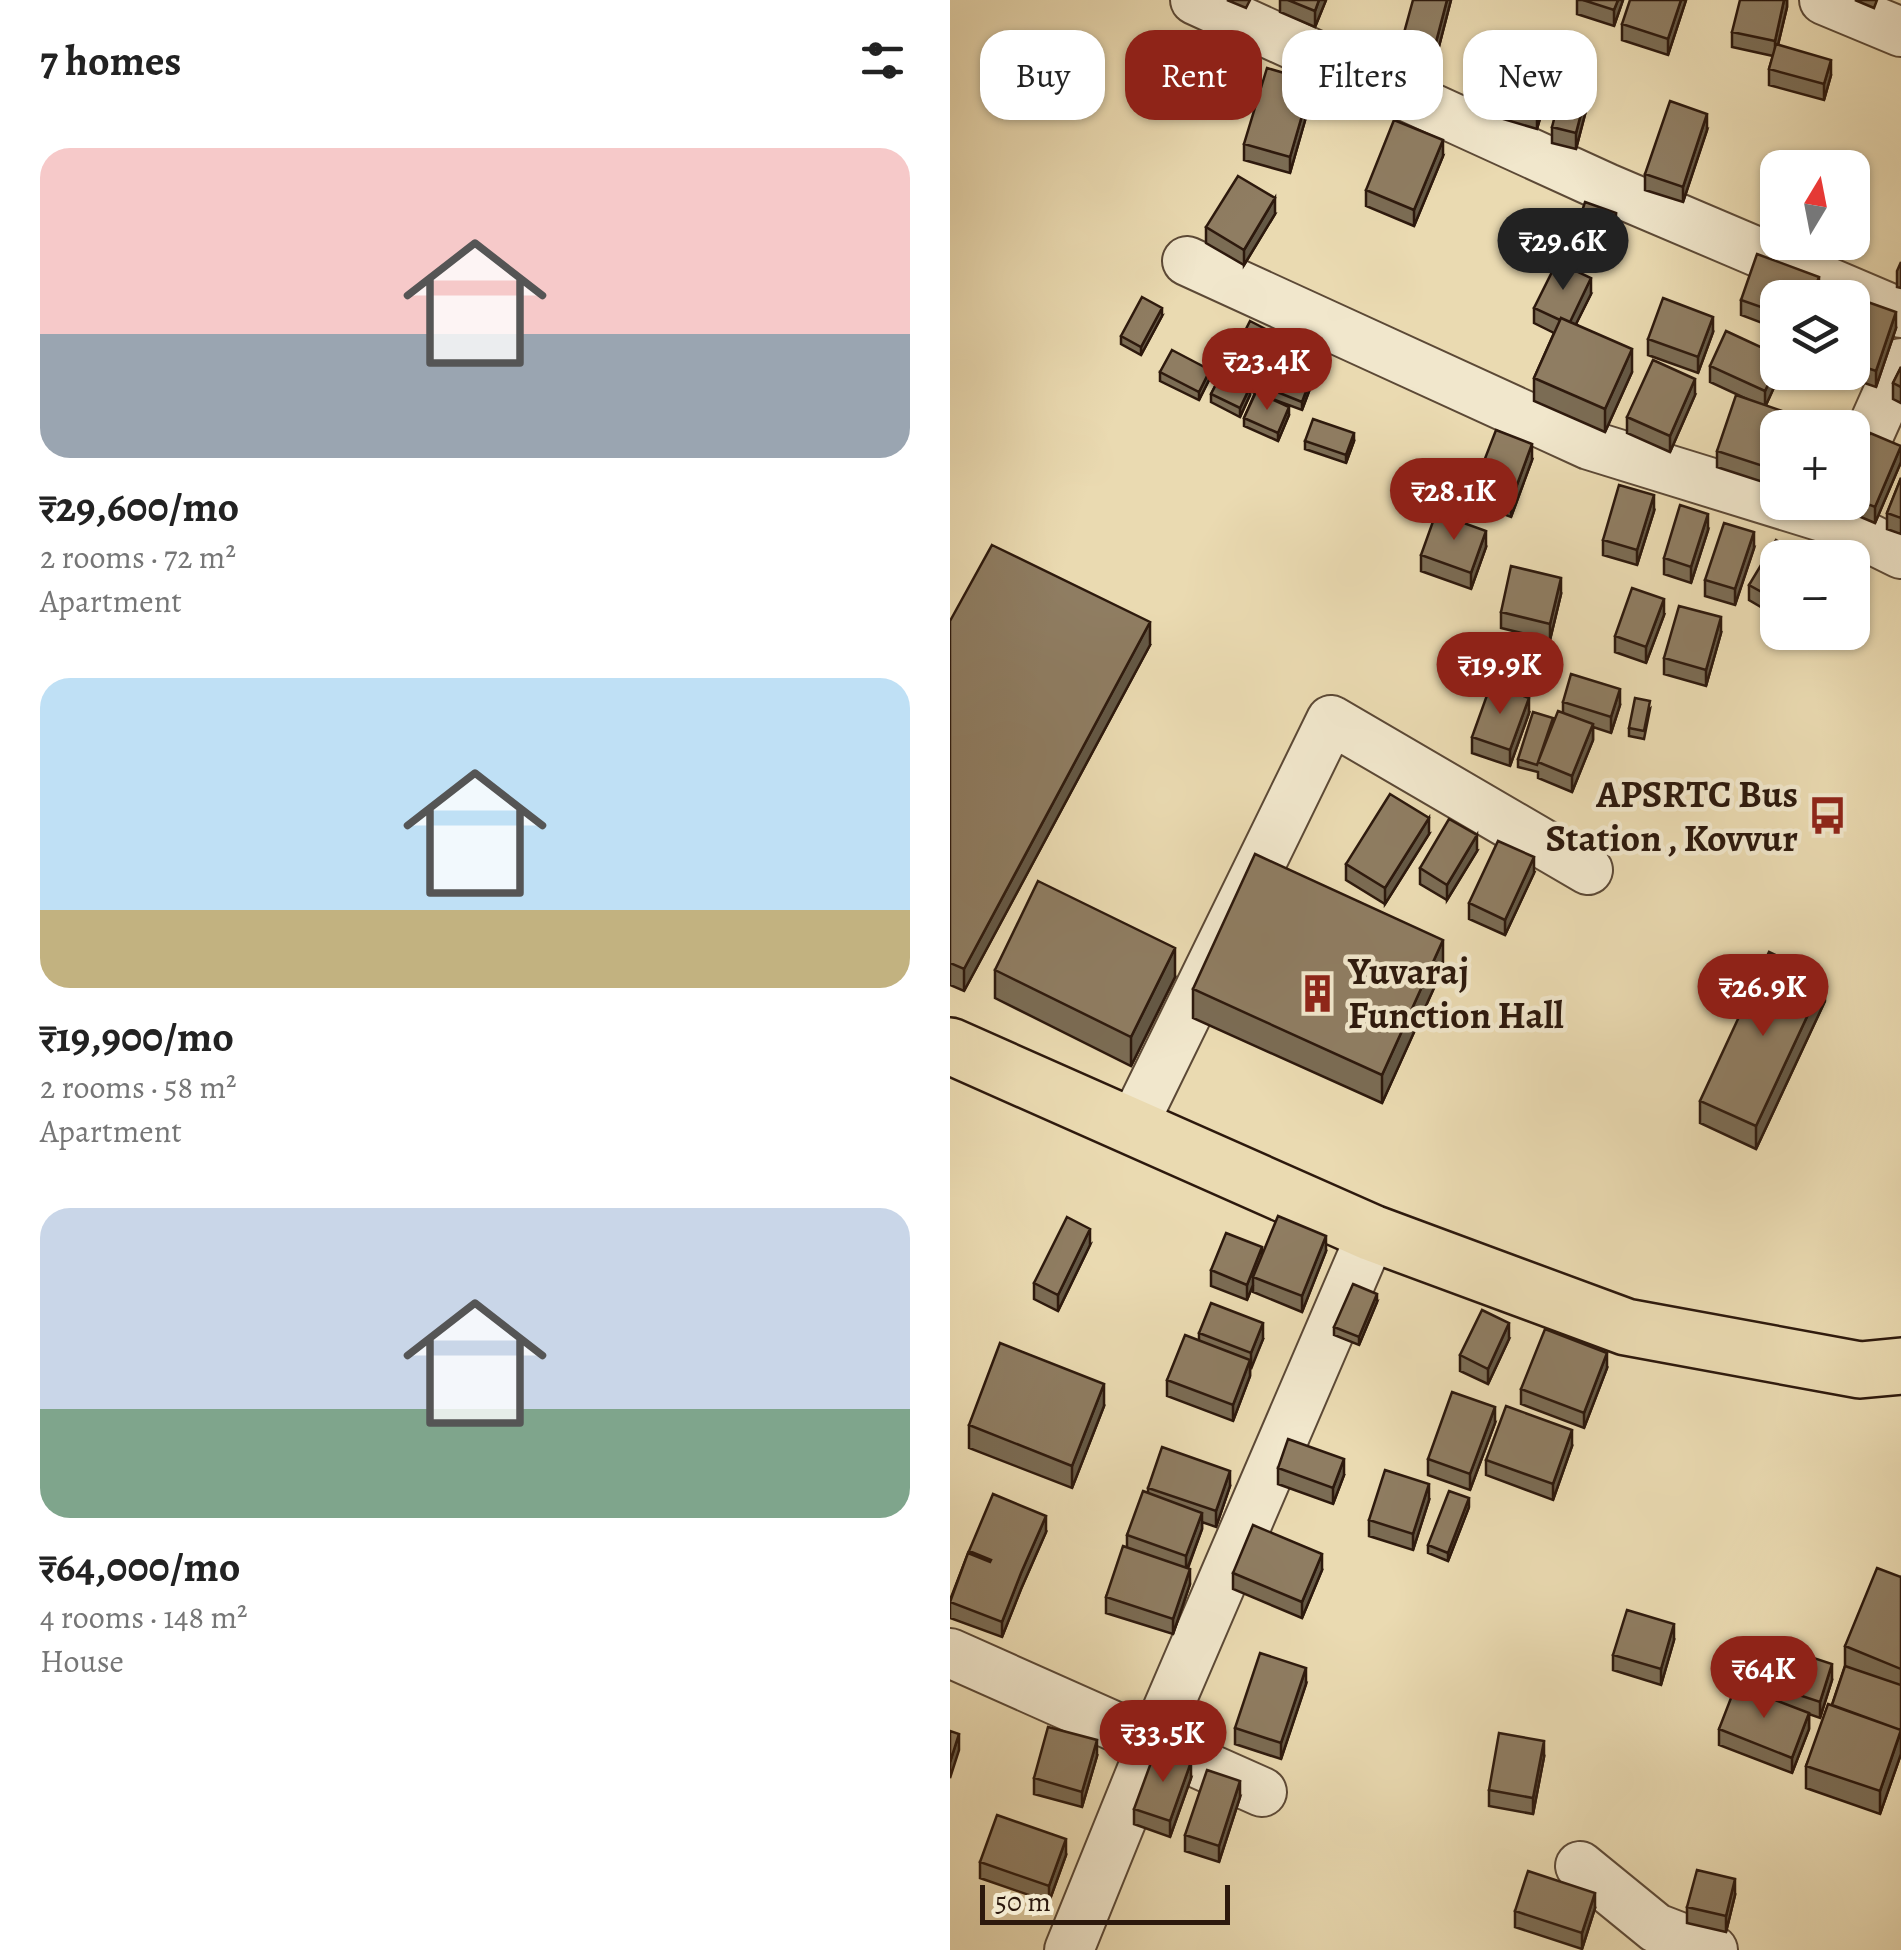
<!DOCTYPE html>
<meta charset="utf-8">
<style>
:root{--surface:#fff;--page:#f6f6f6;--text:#222;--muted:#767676;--accent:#8f2418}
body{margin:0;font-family:Alegreya,serif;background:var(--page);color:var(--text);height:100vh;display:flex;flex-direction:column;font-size:38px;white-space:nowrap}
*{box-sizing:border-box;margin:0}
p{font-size:32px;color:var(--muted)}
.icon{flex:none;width:55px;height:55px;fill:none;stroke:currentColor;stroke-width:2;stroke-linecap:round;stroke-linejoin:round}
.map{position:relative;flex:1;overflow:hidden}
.panel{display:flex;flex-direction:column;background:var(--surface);width:950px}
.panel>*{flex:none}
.hud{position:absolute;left:30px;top:30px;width:770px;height:90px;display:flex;gap:20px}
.needle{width:65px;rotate:10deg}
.controls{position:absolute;left:810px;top:150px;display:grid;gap:20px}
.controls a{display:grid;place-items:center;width:110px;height:110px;border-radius:20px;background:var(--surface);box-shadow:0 2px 8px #0004;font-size:50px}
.scale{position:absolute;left:30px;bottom:25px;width:250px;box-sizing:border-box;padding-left:10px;border:5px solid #2d190d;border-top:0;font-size:28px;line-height:35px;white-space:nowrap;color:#2d190d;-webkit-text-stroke:8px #f1e7cc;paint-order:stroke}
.price{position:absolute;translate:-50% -85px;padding:0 22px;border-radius:35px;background:var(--accent);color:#fff;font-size:32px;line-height:65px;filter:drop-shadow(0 2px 5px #0008)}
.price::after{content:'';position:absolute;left:50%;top:60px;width:30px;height:22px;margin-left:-15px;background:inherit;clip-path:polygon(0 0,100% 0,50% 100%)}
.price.on{background:#222;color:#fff}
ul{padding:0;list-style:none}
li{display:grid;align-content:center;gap:20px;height:530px;padding:0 40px}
li span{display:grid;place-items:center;height:310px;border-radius:30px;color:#555}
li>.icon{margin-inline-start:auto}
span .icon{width:180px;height:180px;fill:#fffc;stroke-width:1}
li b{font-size:42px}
h2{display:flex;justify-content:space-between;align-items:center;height:120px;padding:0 40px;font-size:42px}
.tag{padding:0 35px;border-radius:30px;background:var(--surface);box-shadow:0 2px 8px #0004;font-size:35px;line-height:90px}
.tag.on{background:var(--accent);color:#fff}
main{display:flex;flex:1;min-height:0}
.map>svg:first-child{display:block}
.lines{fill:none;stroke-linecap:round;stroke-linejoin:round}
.minor-casing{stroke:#5c4936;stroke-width:52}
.major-casing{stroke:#2d190d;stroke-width:60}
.minor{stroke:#f1e7cc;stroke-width:48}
.major{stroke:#eadab1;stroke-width:55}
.wall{fill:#7b6c54;stroke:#2d190d;stroke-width:2.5}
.shaded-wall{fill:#645845;stroke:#2d190d;stroke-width:2.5}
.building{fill:#8f7d62;stroke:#2d190d;stroke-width:2.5}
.labels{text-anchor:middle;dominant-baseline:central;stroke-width:9;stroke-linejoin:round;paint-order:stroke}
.poi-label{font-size:38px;font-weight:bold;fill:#2d190d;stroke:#f1e7cc;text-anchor:end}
</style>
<main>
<section class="panel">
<h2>7 homes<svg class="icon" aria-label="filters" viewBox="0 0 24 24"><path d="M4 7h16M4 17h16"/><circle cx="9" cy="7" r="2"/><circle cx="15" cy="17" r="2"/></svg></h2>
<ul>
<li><span style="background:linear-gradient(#f6c9c9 60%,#9aa5b1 0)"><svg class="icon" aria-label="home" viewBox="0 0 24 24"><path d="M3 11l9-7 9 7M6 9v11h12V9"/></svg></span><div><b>₹29,600/mo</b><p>2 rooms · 72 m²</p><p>Apartment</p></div></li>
<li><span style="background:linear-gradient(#bfe0f5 75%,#c2b280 0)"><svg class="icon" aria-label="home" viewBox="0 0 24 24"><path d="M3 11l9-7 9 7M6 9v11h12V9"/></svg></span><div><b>₹19,900/mo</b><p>2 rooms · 58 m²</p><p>Apartment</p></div></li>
<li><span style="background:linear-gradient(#c9d6e8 65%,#7fa58c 0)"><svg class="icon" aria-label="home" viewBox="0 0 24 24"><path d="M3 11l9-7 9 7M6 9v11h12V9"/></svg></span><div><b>₹64,000/mo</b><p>4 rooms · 148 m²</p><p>House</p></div></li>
</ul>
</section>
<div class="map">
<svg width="951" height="1950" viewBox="0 0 951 1950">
<rect width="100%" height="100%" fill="#eadab1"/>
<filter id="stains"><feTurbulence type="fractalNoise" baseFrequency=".002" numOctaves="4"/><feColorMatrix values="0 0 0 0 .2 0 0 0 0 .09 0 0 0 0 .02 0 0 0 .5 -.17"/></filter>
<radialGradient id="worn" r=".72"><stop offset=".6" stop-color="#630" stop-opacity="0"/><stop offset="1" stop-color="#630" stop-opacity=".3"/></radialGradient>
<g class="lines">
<defs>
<path id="minor" d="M245 0 657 188 951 313
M874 0 951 32
M237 261 639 445 882 520 951 554
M902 473 951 363
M182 1127 381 720 638 870
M0 1653 312 1792
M630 1866 706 1928 763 1950
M119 1950 202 1745 422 1233"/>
<path id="major" d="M0 1046 422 1233 676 1327 910 1370 951 1366"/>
</defs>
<!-- minor casing -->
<use href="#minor" class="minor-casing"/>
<!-- major casing -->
<use href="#major" class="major-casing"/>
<!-- minor -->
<use href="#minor" class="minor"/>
<!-- major -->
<use href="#major" class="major"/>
</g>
<!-- wall -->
<path class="wall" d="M277 0H300L296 8Z
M330 0H376L365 27 330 12Z
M501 0 486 58 454 49V33Z
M627 0H673L664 26 627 14Z
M736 0 718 55 672 40V24Z
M837 0V7L828 45 881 75 874 100 819 85V69L823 56 782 47V32Z
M905 0H927L924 8Z
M602 77 587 129 540 115V99Z
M362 96 340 173 294 160V144Z
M639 99 626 149 602 143V127Z
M757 130 733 202 695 190V174Z
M493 156 464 226 416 206V190Z
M325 214 294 265 256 243V227Z
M666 229 655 265 623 255V239Z
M951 262V288L947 287V271Z
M869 293 867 298H828V329L791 315V300Z
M641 294 626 324 682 372 655 432 584 401V378L604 333 584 323V308Z
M212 316 191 355 171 344V336Z
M902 327 946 328 926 387 891 375V372H902Z
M763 332 748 373 698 355V339Z
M327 343 315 366 317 375 308 393 339 415 328 441 294 426V418L305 393 300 391V395L290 417 261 402V394L271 375V370L304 361 288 353V345Z
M760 366 831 372 816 405 835 427 816 483 767 467V451L797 399 760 382Z
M951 367V403L943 399V383Z
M210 372 260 378 249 400 210 381Z
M361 386 352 410 317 397V388Z
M745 395 720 452 677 433V417Z
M355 441H404L396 463 355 449Z
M951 446V462L925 523 894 510V502H902V473Z
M582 460 561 517 524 503V487Z
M951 478V534L937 529V513Z
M704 511 687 565 653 555V540Z
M758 530 741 583 714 574V558Z
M536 547 521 589 471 571V555Z
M804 548 785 605 755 596V580Z
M828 558V617L799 600V585Z
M611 594 600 640 551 628V612Z
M714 615 696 663 665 652V636Z
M0 621 200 645 14 991 0 985Z
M771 633 756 686 714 674V658Z
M613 702 670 705 661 733 643 727V740L622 792 588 778V772L568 767V759L613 712Z
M700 709 694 739 679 736V728Z
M579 713 560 766 522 753V737Z
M479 834 435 904 396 880V864Z
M527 851 497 900 470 884V868Z
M584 873 555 935 519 919V903Z
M493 968 432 1103 243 1018V989Z
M45 970 225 977 181 1066 45 998Z
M875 1001 806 1149 750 1123V1101Z
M140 1245 108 1311 84 1299V1283Z
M376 1251 352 1312 303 1292V1285L297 1300 261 1286V1270L312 1255Z
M427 1302 409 1345 384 1335V1327Z
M249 1333 313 1339 300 1369V1376L283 1421 217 1396V1380L249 1340Z
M559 1339 538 1384 510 1371V1355Z
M657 1368 634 1428 571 1404V1389Z
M154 1406 122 1488 19 1448V1425Z
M545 1423 520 1490 478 1475V1459Z
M622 1446 603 1500 536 1475V1460Z
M328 1468 394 1475 383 1504 328 1484Z
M280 1486 266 1527 252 1522V1529L238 1568 240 1584 223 1634 156 1613V1597L177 1548V1535L198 1493V1488Z
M479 1500 463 1550 419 1536V1520Z
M519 1507 498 1561 478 1553V1545Z
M96 1532 71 1589 52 1637 0 1618V1600L19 1551Z
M372 1570 352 1618 283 1589V1573Z
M951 1577V1754L930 1814 856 1788V1766L882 1705 895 1666V1646Z
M724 1640 711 1685 663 1670V1655Z
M791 1676 882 1680 870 1718 859 1714V1729L842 1773 769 1745V1729L791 1687Z
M356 1684 331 1759 285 1744V1728Z
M147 1756 132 1807 84 1794V1778Z
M594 1757 583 1814 539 1806V1790Z
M241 1778 220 1837 184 1824V1809Z
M290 1797 269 1862 235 1851V1835Z
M116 1855 99 1902 30 1878V1862Z
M785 1895 776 1932 737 1923V1907Z
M645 1908 632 1949 565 1927V1911Z"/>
<!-- shaded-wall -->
<path class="shaded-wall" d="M369 0H376L365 27V11Z
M497 0H501L486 58V42Z
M668 0H673L664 26V10Z
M731 0H736L718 55V39Z
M834 0H837V7L825 57V41Z
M881 60V75L874 100V84Z
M602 62V77L587 129V113Z
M362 81V96L340 173V157Z
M639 83V99L626 149V133Z
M757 114V130L733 202V187Z
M493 140V156L464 226V210Z
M325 198V214L294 265V250Z
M666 213V229L655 265V249Z
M869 277V293L867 298H861Z
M641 278V294L618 340V324Z
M212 308V316L191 355V347Z
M946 312V328L926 387V371Z
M763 317V332L748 373V357Z
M327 335V343L314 366V358Z
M682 349V372L655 432V409Z
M828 364V372H831L815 407V391Z
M317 367V375L308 394V386Z
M260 370V378L249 400V392Z
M361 378V386L352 410V402Z
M745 379V395L720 452V436Z
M300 387V395L290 417V408Z
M339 407V415L328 441V433Z
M835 412V428H830Z
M404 433V441L396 463V455Z
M828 435V451L816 483V467Z
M582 444V460L561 517V501Z
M951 446V462L925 523V507Z
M704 495V511L687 565V550Z
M758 514V530L741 583V567Z
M536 531V547L521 589V573Z
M804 532V548L785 605V589Z
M611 578V594L600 640V624Z
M714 599V615L696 663V647Z
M771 617V633L756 686V670Z
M200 622V645L14 991V969Z
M670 689V705L661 733V717Z
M579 698V713L560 766V750Z
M643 724V740L622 792V776Z
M479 818V834L435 904V888Z
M527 835V851L497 900V885Z
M584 857V873L555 935V920Z
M493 940V968L432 1103V1075Z
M225 948V977L181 1066V1037Z
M875 978V1001L806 1149V1126Z
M140 1229V1245L108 1311V1295Z
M376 1236V1251L352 1312V1296Z
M312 1247V1263L303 1277V1285L297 1300V1285Z
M427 1294V1302L409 1345V1337Z
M313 1323V1339L301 1369V1353Z
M559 1323V1339L538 1384V1369Z
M657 1353V1368L634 1428V1413Z
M300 1360V1376L283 1421V1405Z
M154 1384V1406L122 1488V1466Z
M545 1407V1423L520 1490V1474Z
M622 1430V1446L603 1500V1484Z
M394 1459V1475L383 1504V1488Z
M280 1471V1486L266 1527V1511Z
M479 1484V1500L463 1550V1534Z
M519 1498V1507L498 1561V1553Z
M252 1513V1529L236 1572V1556Z
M96 1516V1532L71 1589 52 1637V1622L71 1573Z
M372 1554V1570L352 1618V1602Z
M240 1569V1584L223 1634V1619Z
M724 1624V1640L711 1685V1669Z
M882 1664V1680L870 1718V1702Z
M356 1668V1684L331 1759V1743Z
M859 1713V1729L842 1773V1758Z
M951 1731V1754L930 1814V1791Z
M9 1734V1750L0 1778V1762Z
M147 1740V1756L132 1807V1792Z
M594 1741V1757L583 1814V1798Z
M241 1762V1778L220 1837V1821Z
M290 1781V1797L269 1862V1846Z
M116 1839V1855L99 1902V1886Z
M785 1879V1895L776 1932V1916Z
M645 1893V1908L632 1949V1933Z"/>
<!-- building -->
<path class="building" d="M338 0H369L365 11Z
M463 0H497L486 42 454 33Z
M633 0H668L664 10Z
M680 0H731L718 39 672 24Z
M790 0H834L825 41 782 32Z
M826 44 881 60 874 84 819 69Z
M556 48 602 62 587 113 540 99Z
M317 68 362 81 340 157 294 144Z
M615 77 639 83 626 133 602 127Z
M720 101 757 114 733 187 695 174Z
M444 120 493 140 464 210 416 190Z
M288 176 325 198 294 250 256 227Z
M635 202 666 213 655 249 623 239Z
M807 254 869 277 861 298H828V313L791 300Z
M607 262 641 278 620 322 611 318 610 320 584 308Z
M192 297 212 308 191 347 171 336Z
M713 298 763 317 748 357 698 339Z
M912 300 946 312 926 371 902 363V327Z
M611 318 682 349 655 409 584 378Z
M300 321 327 335 314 358 288 345Z
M776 331 828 355V364L815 391 760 366Z
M222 350 260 370 249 392 210 372Z
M280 351 317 367 308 386 271 370Z
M703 360 745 379 720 436 677 417Z
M326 365 361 378 352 402 317 388Z
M951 367V387L943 383Z
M272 373 300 387 290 408 261 394Z
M306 392 339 407 328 433 294 418Z
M786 395 835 412 830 428H828V435L816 467 767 451Z
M363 419 404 433 396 455 355 441Z
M546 430 582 444 561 501 524 487Z
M920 433 951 446 925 507 902 498V473Z
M951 478V518L937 513Z
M669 485 704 495 687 550 653 540Z
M730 505 758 514 741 567 714 558Z
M486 513 536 531 521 573 471 555Z
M774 523 804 532 785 589 755 580Z
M826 540 855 558H828V601L799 585Z
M42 545 200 622 14 969 0 963V621Z
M561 566 611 578 600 624 551 612Z
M682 588 714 599 696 647 665 636Z
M729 606 771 617 756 670 714 658Z
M621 674 670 689 661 717 613 702Z
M541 684 579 698 560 750 522 737Z
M685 698 700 701 694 731 679 728Z
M608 711 643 724 622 776 588 762Z
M583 712 603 718 587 765 568 759Z
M440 794 479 818 435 888 396 864Z
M499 819 527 835 497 885 470 868Z
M548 841 584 857 555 920 519 903Z
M305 854 493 940 432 1075 243 989Z
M88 881 225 948 181 1037 45 970Z
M819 952 875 978 806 1126 750 1101Z
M328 1216 376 1236 352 1296 303 1277Z
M117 1217 140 1229 108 1295 84 1283Z
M276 1233 312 1247 297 1285 261 1270Z
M403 1284 427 1294 409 1337 384 1327Z
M261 1303 313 1323 301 1353 249 1333Z
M532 1310 559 1323 538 1369 510 1355Z
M595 1329 657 1353 634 1413 571 1389Z
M235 1335 300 1360 283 1405 217 1380Z
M50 1343 154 1384 122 1466 19 1425Z
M502 1392 545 1407 520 1474 478 1459Z
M556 1406 622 1430 603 1484 536 1460Z
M338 1439 394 1459 383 1488 328 1468Z
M212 1447 280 1471 266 1511 198 1488Z
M435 1470 479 1484 463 1534 419 1520Z
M193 1491 252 1513 236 1556 177 1535Z
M499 1491 519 1498 498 1553 478 1545Z
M43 1494 96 1516 71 1573 52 1622 0 1602 18 1553 40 1562 41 1560 19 1551Z
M303 1525 372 1554 352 1602 283 1573Z
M173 1546 240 1569 223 1619 156 1597Z
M927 1568 951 1577V1669L895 1646Z
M677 1610 724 1624 711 1669 663 1655Z
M803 1638 882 1664 870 1702 791 1676Z
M310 1653 356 1668 331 1743 285 1728Z
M895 1666 951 1685V1730L882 1705Z
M786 1685 859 1713 842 1758 769 1729Z
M878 1704 951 1730 930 1791 856 1766Z
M98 1727 147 1740 132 1792 84 1778Z
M0 1731 9 1734 0 1762Z
M549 1733 594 1741 583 1798 539 1790Z
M206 1749 241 1762 220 1821 184 1809Z
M257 1770 290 1781 269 1846 235 1835Z
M47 1815 116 1839 99 1886 30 1862Z
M747 1870 785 1879 776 1916 737 1907Z
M578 1871 645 1893 632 1933 565 1911Z"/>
<!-- icons -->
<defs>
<symbol id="bus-bare" viewBox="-9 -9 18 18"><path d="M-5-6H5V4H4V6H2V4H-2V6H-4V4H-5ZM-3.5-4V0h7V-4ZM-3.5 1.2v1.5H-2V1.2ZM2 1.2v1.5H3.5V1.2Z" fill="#8f2418" stroke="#f1e7cc" stroke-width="2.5" paint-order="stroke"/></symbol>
<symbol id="building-bare" viewBox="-9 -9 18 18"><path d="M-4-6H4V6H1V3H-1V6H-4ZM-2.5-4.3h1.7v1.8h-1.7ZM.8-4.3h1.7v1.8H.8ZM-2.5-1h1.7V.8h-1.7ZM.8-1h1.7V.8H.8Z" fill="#8f2418" stroke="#f1e7cc" stroke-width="2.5" paint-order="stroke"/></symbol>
</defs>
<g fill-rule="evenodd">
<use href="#bus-bare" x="850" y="788" width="55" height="55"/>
<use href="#building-bare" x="340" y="966" width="55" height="55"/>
</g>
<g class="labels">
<!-- poi labels -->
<g class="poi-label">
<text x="848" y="794">APSRTC Bus<tspan x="848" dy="44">Station , Kovvur</tspan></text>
<text x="398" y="971" text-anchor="start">Yuvaraj<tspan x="398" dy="44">Function Hall</tspan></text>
</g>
</g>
<rect width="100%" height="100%" filter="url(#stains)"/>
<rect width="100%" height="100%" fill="url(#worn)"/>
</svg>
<div class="controls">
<a><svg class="needle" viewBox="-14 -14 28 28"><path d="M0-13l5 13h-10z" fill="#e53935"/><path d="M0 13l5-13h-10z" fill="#767676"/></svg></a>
<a><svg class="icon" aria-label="layers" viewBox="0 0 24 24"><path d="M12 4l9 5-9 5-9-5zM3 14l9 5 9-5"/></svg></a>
<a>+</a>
<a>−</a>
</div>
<div class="scale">50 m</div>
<b class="price on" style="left:613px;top:293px">₹29.6K</b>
<b class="price" style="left:317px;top:413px">₹23.4K</b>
<b class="price" style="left:504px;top:543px">₹28.1K</b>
<b class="price" style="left:550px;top:717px">₹19.9K</b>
<b class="price" style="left:813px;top:1039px">₹26.9K</b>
<b class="price" style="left:814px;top:1721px">₹64K</b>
<b class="price" style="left:213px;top:1785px">₹33.5K</b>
<div class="hud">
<a class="tag">Buy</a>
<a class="tag on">Rent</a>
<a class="tag">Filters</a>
<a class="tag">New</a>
</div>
</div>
</main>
